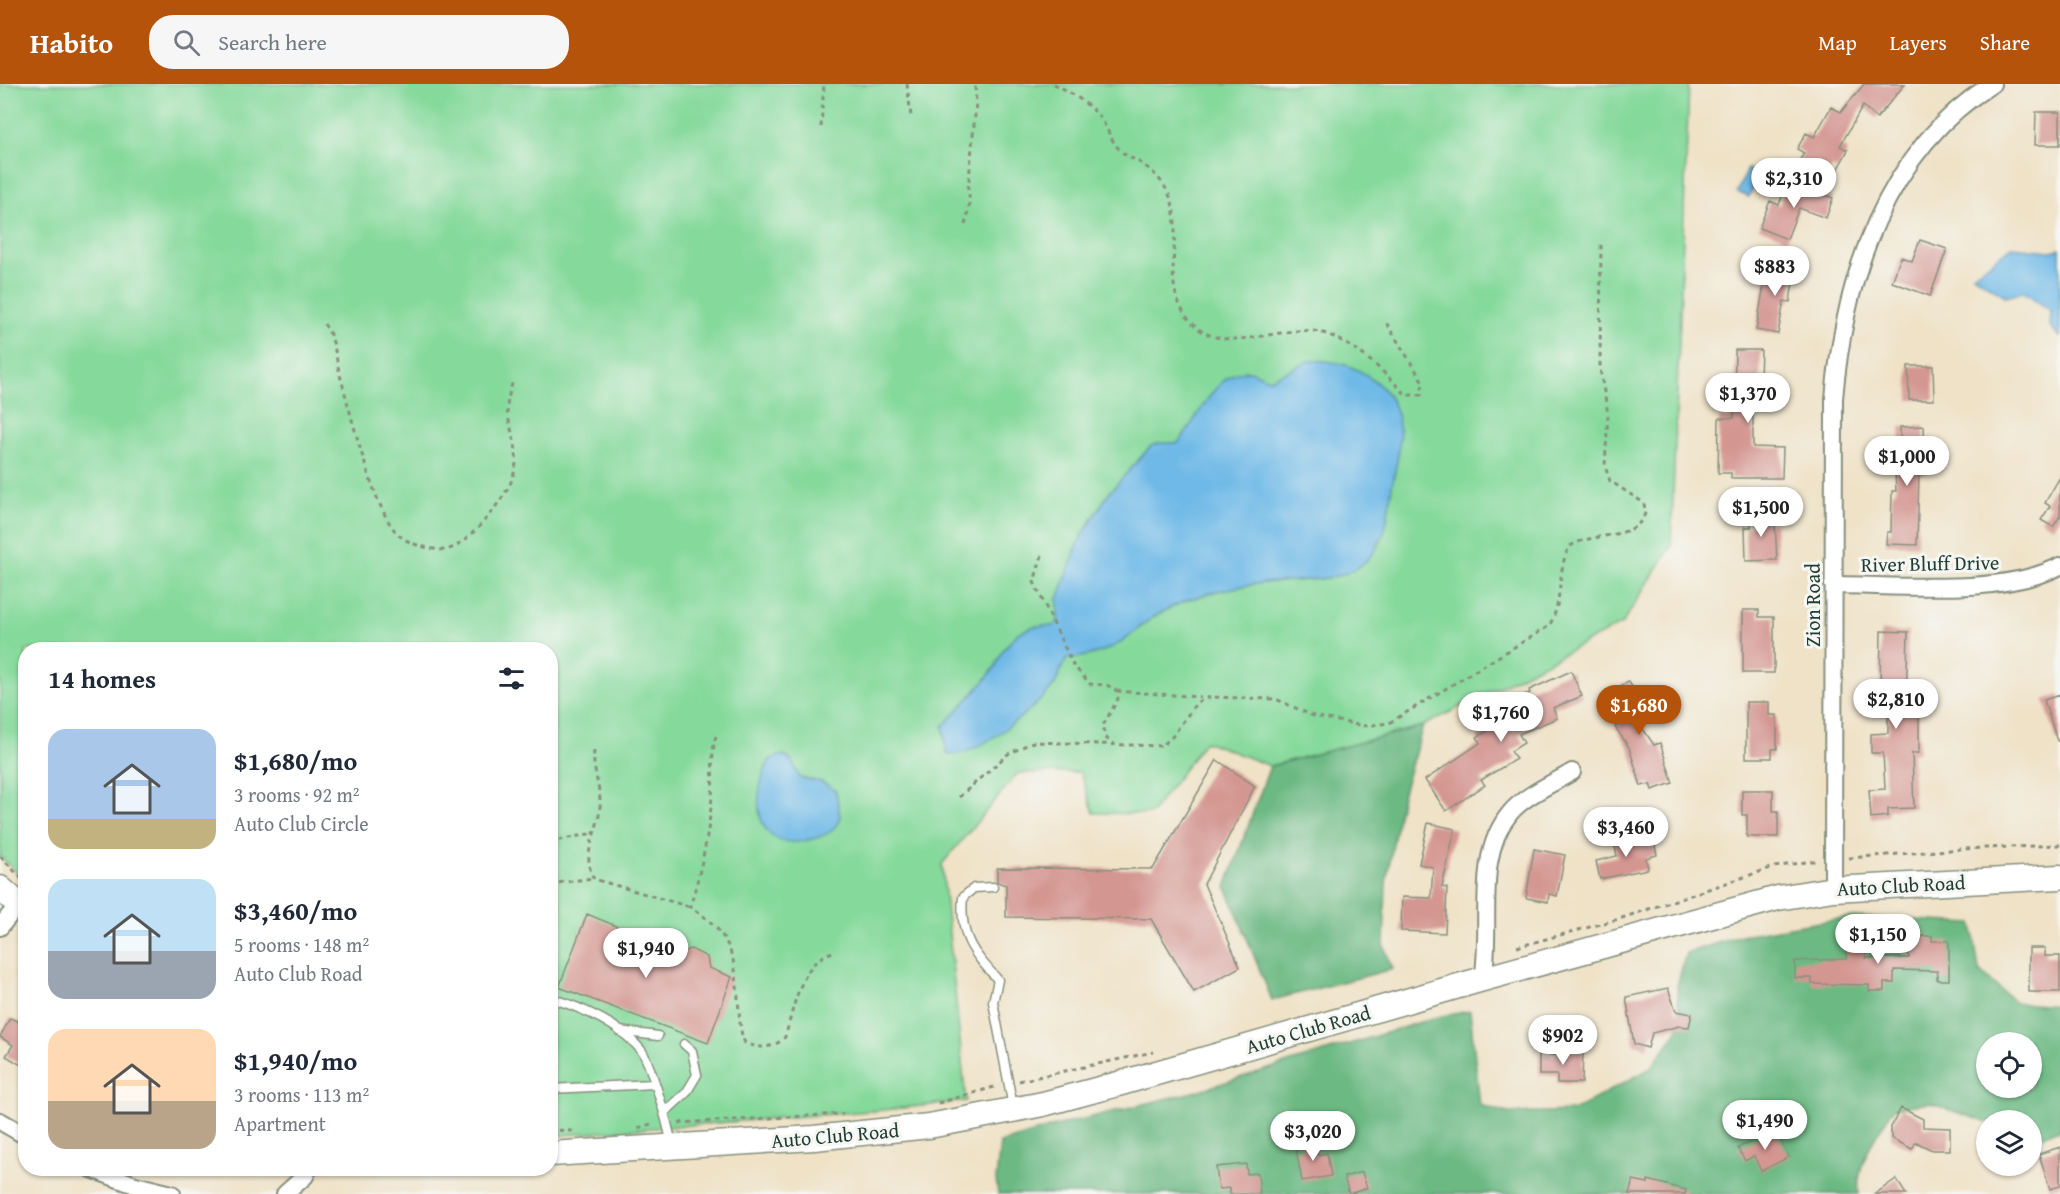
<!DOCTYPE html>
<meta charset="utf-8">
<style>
:root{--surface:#fff;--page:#f6f6f7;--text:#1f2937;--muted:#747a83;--accent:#b45309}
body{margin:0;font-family:"Gentium Book Plus",serif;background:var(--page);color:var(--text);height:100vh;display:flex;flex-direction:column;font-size:22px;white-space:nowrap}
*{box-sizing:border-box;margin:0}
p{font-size:20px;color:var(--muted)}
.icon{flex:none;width:33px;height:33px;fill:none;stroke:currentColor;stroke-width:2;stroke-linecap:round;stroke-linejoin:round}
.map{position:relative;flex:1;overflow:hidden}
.side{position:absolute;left:18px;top:558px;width:540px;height:534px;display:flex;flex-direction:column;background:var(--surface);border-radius:24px;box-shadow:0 2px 4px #0004}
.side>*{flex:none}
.controls{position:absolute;left:1976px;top:948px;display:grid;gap:12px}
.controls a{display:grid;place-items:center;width:66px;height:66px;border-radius:50%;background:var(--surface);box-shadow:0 2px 4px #0004;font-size:30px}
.price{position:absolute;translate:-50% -51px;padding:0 14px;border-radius:21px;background:#fff;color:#222;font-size:20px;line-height:39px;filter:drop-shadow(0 2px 3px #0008)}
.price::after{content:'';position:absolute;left:50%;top:36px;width:18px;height:14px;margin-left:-9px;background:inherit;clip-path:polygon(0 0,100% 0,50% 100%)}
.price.current{background:var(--accent);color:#fff}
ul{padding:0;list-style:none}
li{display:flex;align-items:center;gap:18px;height:150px;padding:0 30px}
li span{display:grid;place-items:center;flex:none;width:168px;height:120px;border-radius:18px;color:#555}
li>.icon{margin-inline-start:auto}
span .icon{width:72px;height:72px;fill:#fffc;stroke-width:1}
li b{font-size:26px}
h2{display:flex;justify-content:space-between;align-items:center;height:72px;padding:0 30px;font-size:26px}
header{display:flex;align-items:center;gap:36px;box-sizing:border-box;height:84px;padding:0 30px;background:var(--accent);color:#fff}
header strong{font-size:28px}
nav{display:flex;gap:33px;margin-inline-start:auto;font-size:21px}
.search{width:420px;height:54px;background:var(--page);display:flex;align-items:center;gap:15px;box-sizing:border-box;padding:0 21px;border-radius:24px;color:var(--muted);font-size:22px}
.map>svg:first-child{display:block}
.green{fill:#85d99b;stroke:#528b68;stroke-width:1.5}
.forest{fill:#6cb983;stroke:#467b5c;stroke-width:1.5;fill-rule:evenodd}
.water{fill:#6eb9e7;stroke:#467b8e;stroke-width:1.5}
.building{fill:#d49691}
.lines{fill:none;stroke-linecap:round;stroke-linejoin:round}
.lane-casing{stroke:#87907e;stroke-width:11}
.street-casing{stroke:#87907e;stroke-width:20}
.secondary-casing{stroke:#87907e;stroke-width:27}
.path{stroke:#87907e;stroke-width:3;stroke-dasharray:4.5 4.5;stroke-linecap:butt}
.lane{stroke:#fff;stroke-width:8}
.street{stroke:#fff;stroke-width:16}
.secondary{stroke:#fff;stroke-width:24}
.labels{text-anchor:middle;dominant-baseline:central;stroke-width:6;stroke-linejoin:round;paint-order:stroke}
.street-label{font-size:20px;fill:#1f3d34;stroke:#f6f6f2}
</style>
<header>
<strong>Habito</strong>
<div class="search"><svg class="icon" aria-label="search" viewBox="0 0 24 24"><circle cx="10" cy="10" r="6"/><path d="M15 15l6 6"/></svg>Search here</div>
<nav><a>Map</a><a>Layers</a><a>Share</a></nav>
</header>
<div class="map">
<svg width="2060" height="1110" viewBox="0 0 2060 1110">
<rect width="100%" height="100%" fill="#f6f6f2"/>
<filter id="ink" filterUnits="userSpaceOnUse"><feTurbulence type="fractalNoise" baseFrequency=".0167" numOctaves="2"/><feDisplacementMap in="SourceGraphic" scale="12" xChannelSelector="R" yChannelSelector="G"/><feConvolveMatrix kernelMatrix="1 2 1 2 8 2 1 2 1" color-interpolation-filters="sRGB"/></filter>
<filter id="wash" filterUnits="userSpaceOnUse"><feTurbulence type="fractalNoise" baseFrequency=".008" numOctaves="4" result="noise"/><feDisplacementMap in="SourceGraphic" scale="24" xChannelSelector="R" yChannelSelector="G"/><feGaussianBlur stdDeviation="1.35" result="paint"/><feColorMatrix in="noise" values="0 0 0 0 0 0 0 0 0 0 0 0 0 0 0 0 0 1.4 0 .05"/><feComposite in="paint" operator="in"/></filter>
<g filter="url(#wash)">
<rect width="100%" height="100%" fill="#efe2c7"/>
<!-- green -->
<path class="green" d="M0 0H1689L1671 463 1622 540 1423 642 1270 682 1205 657 1151 730 1094 729 1080 688 1018 689 942 780 966 1017 884 1026 551 1052 550 566H26L25 796 0 773Z"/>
<!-- forest -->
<path class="forest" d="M1423 642 1401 715 1386 799 1384 862 1393 885 1272 916 1226 803 1270 682Z
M1851 833 1972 839 1979 886 2016 919 2060 922V1046L2031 1055V1036L1986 1038 1929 1019 1894 1024C1878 1049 1855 1079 1859 1110H998L996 1096 1000 1059 1055 1042 1197 1007 1437 933 1470 927 1480 1021 1508 1029 1573 1027 1651 984 1680 942 1677 902 1686 869 1742 851ZM1986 958H2031V1004H1986Z"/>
<!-- water -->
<path class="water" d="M1747 85 1759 90 1749 113 1737 108Z
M2012 163 2051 167 2060 165V253L2050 243 2051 227 2024 208 2005 212 1973 191Z
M1309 277C1350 274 1395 298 1399 342 1402 364 1394 387 1391 409 1387 435 1387 456 1367 476 1344 499 1306 495 1276 498 1257 499 1237 503 1218 507 1197 512 1177 519 1159 530 1148 535 1139 545 1130 552 1110 567 1092 572 1067 575 1060 583 1060 595 1052 604 1036 623 973 677 947 670L943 642 982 600 995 583 1003 566 1018 549 1035 542H1054L1058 537V515L1079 457 1108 410 1151 362 1160 359H1178C1198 337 1214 287 1248 287 1257 287 1262 294 1270 295Z
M783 671 791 676 800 694 822 698 836 707 840 734C834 748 827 751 812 755 754 772 749 715 770 675Z"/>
<g id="blocks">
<!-- building -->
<path class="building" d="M1864 0H1905L1877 34 1863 22 1840 62 1848 66 1837 86 1832 83 1827 92 1799 77 1804 69 1797 65 1806 49 1814 53 1831 23 1841 28Z
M2036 28H2060V61H2035Z
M1788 97 1833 114 1826 134 1799 124 1787 155 1759 144 1770 117 1779 121Z
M1920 156 1947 165 1930 212 1892 198 1901 173 1912 177Z
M1768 179 1795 184 1790 218 1784 217 1778 250 1756 246Z
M1735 266H1761L1760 294 1788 309 1779 324 1753 309V363L1783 364 1782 394H1731V389H1718L1719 334H1734Z
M1908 282H1933L1934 316H1909Z
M1924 342 1926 390H1919L1917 461 1886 460 1887 448H1891L1892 407H1896L1894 370H1901L1900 343Z
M2060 393V432L2053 443 2041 436 2050 422 2045 419Z
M1750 427H1766L1767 439H1775L1777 476 1746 477 1745 443H1751Z
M1743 526H1759V533H1774V589H1743Z
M1881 547 1908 548 1906 622H1919V669H1912L1914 724 1888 725V732L1871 734 1869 706 1885 705 1883 669H1871V650L1888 649V604H1880Z
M1571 587 1582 612 1553 624 1557 634 1519 650 1524 659 1511 667 1516 675 1481 696 1485 701 1446 727 1425 696 1480 659 1477 653 1529 623 1524 611 1530 609 1529 606Z
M1628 597 1654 633 1641 642 1654 661 1660 659 1673 699 1652 706 1650 700 1641 702 1629 663 1615 643 1620 640 1602 615Z
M2060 611V657H2057L2044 616Z
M1746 618H1769V631H1777V665H1772V674H1746Z
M1217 676 1255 702 1204 800 1240 883 1194 908 1151 835 1006 833V801L997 798V784L1153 785Z
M1742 706H1773V727H1778V753H1747V731H1742Z
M1428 739 1455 745 1442 803 1447 804 1445 849 1401 847 1402 813 1431 814 1433 783 1419 780Z
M1629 751 1632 761 1654 757 1657 771 1646 774 1648 785 1600 795 1596 777 1617 772 1613 754Z
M1534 765 1565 771 1557 812 1549 810 1548 818 1526 814Z
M587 830 679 868 691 865 707 873 709 884 732 893 708 959 559 903Z
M1909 852H1932V857H1949V896H1937V887L1894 886V899H1884V907H1869V901L1812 900V894H1795V877L1846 875V864H1866V874H1909Z
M2029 864H2045V872H2060V908H2029Z
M1668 904 1676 927 1692 930 1689 943 1679 942 1652 949 1648 964 1634 960 1626 913Z
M10 934 26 941V984L6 972 13 961 0 953Z
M1556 966 1583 967 1582 999H1557V991H1539V970L1556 971Z
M1901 1024 1923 1035V1043L1950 1044V1066H1932L1916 1058 1912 1065 1891 1054V1043Z
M1775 1046 1789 1073 1761 1087 1754 1072 1745 1077 1738 1064Z
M1316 1056 1318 1071 1327 1069 1331 1092 1302 1097 1296 1066 1302 1065 1301 1059Z
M2060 1063V1102L2050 1105 2039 1070Z
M1246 1080 1247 1090 1258 1089 1260 1110H1230V1104L1219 1105 1216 1083Z
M1362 1088 1367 1104 1349 1110 1344 1093Z
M1896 1095 1906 1110H1875Z
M1633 1096 1648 1099V1096L1686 1106 1685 1110H1629Z"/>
</g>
</g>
<g filter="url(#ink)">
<use href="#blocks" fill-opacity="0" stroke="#87907e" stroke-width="1.5"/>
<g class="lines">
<defs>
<path id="lane" d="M993 803 974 804 963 813C959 853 973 868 998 896L993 918 1013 1023
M550 914C583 924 618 939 641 966 651 979 669 1044 672 1062
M619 947 658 952
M550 1005 654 1000
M664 1029 686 1009 697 991 692 967 684 960"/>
<path id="street" d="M1833 501C1899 501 2002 512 2060 482
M1833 805 1834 315C1844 195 1885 67 1992 0
M0 843 18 821
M1483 895C1493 841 1473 774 1510 729 1525 711 1552 700 1572 688
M0 1037 26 1052
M89 1084 135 1101 172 1110
M285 1110 305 1092 309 1084"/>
<path id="secondary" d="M0 804 26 827
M550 1070 814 1054 929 1042 966 1035 1043 1020 1118 1000 1483 895 1778 814 1833 805 2060 793"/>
</defs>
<!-- lane casing -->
<use href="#lane" class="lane-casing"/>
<!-- street casing -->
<use href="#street" class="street-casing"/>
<!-- secondary casing -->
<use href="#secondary" class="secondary-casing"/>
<!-- path -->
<path class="path" d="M907 0 911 32
M1054 0C1069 7 1091 21 1101 35 1108 45 1111 57 1120 66 1125 72 1132 74 1139 78 1157 89 1172 107 1174 129 1179 165 1161 205 1191 238 1226 276 1282 237 1323 249 1351 257 1384 287 1403 308L1409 311H1421L1423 298 1385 237
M821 43 824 0
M965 141 970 118 968 106 976 19 975 0
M324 240C336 257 335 272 340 291 350 326 374 431 400 452 411 461 429 465 443 466 465 466 502 418 511 398 522 371 513 357 508 332 505 321 510 307 513 296
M1042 471 1034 498 1073 581 1090 600 1107 601 1117 607 1118 615 1102 643 1107 655 1114 660
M1117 607 1201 613
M716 652C710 672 714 692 712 712 709 750 701 786 690 823 736 851 735 878 739 927 740 938 740 949 745 959 760 965 773 965 785 953 794 925 800 877 833 868
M594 667C592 686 601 703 600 723 599 748 580 769 594 795L690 823
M959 713 1008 670 1033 658 1162 662 1172 653 1197 618 1210 613 1276 615 1313 632 1363 642 1389 639 1549 542C1564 517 1556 489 1569 463 1590 447 1636 458 1645 429L1644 419 1610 397 1605 382 1608 330 1600 285 1601 157
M550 758 593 749
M0 772 24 797
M1849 774 1962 765 2060 761
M550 800 593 794
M1517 863 1622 834 1774 783 1819 776
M1019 997 1153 968
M938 1019 998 1002
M679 1039 843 1030
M638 1044 654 1039
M550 1046 575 1047"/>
<!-- lane -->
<use href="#lane" class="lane"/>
<!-- street -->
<use href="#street" class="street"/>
<!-- secondary -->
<use href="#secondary" class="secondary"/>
</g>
</g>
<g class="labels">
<!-- street labels -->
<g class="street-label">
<text transform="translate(1930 479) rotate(-1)">River Bluff Drive</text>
<text transform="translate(1812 521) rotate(-90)">Zion Road</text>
<text transform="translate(1901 801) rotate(-3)">Auto Club Road</text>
<text transform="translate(1308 945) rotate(-16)">Auto Club Road</text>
<text transform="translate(835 1051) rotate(-5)">Auto Club Road</text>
</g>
</g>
</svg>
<div class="controls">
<a><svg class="icon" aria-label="locate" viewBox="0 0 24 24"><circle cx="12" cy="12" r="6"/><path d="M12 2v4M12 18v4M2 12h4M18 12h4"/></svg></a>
<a><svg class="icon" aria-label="layers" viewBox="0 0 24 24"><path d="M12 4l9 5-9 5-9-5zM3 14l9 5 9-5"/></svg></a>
</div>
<b class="price" style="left:1794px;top:125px">$2,310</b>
<b class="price" style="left:1775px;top:213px">$883</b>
<b class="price" style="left:1748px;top:340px">$1,370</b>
<b class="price" style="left:1907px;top:403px">$1,000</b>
<b class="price" style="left:1761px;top:454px">$1,500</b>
<b class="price" style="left:1896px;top:646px">$2,810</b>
<b class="price current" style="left:1639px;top:652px">$1,680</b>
<b class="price" style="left:1501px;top:659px">$1,760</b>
<b class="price" style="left:1626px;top:774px">$3,460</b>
<b class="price" style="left:1878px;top:881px">$1,150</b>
<b class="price" style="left:646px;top:895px">$1,940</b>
<b class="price" style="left:1563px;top:982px">$902</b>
<b class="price" style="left:1765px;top:1067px">$1,490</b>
<b class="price" style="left:1313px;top:1078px">$3,020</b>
<section class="side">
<h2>14 homes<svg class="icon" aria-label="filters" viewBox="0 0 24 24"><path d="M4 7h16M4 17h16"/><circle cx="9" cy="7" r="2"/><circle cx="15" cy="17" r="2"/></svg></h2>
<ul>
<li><span style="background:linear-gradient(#a9c7e8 75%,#c2b280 0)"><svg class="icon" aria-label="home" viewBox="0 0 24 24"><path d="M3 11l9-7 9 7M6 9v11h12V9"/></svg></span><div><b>$1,680/mo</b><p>3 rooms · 92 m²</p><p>Auto Club Circle</p></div></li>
<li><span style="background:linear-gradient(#bfe0f5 60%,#9aa5b1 0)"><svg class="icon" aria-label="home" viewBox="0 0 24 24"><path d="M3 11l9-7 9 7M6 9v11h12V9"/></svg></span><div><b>$3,460/mo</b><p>5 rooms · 148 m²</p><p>Auto Club Road</p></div></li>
<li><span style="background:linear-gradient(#ffd9b3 60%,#b9a48a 0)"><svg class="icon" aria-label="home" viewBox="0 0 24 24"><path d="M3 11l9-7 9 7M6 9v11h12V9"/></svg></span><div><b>$1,940/mo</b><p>3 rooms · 113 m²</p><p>Apartment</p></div></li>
</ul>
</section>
</div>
